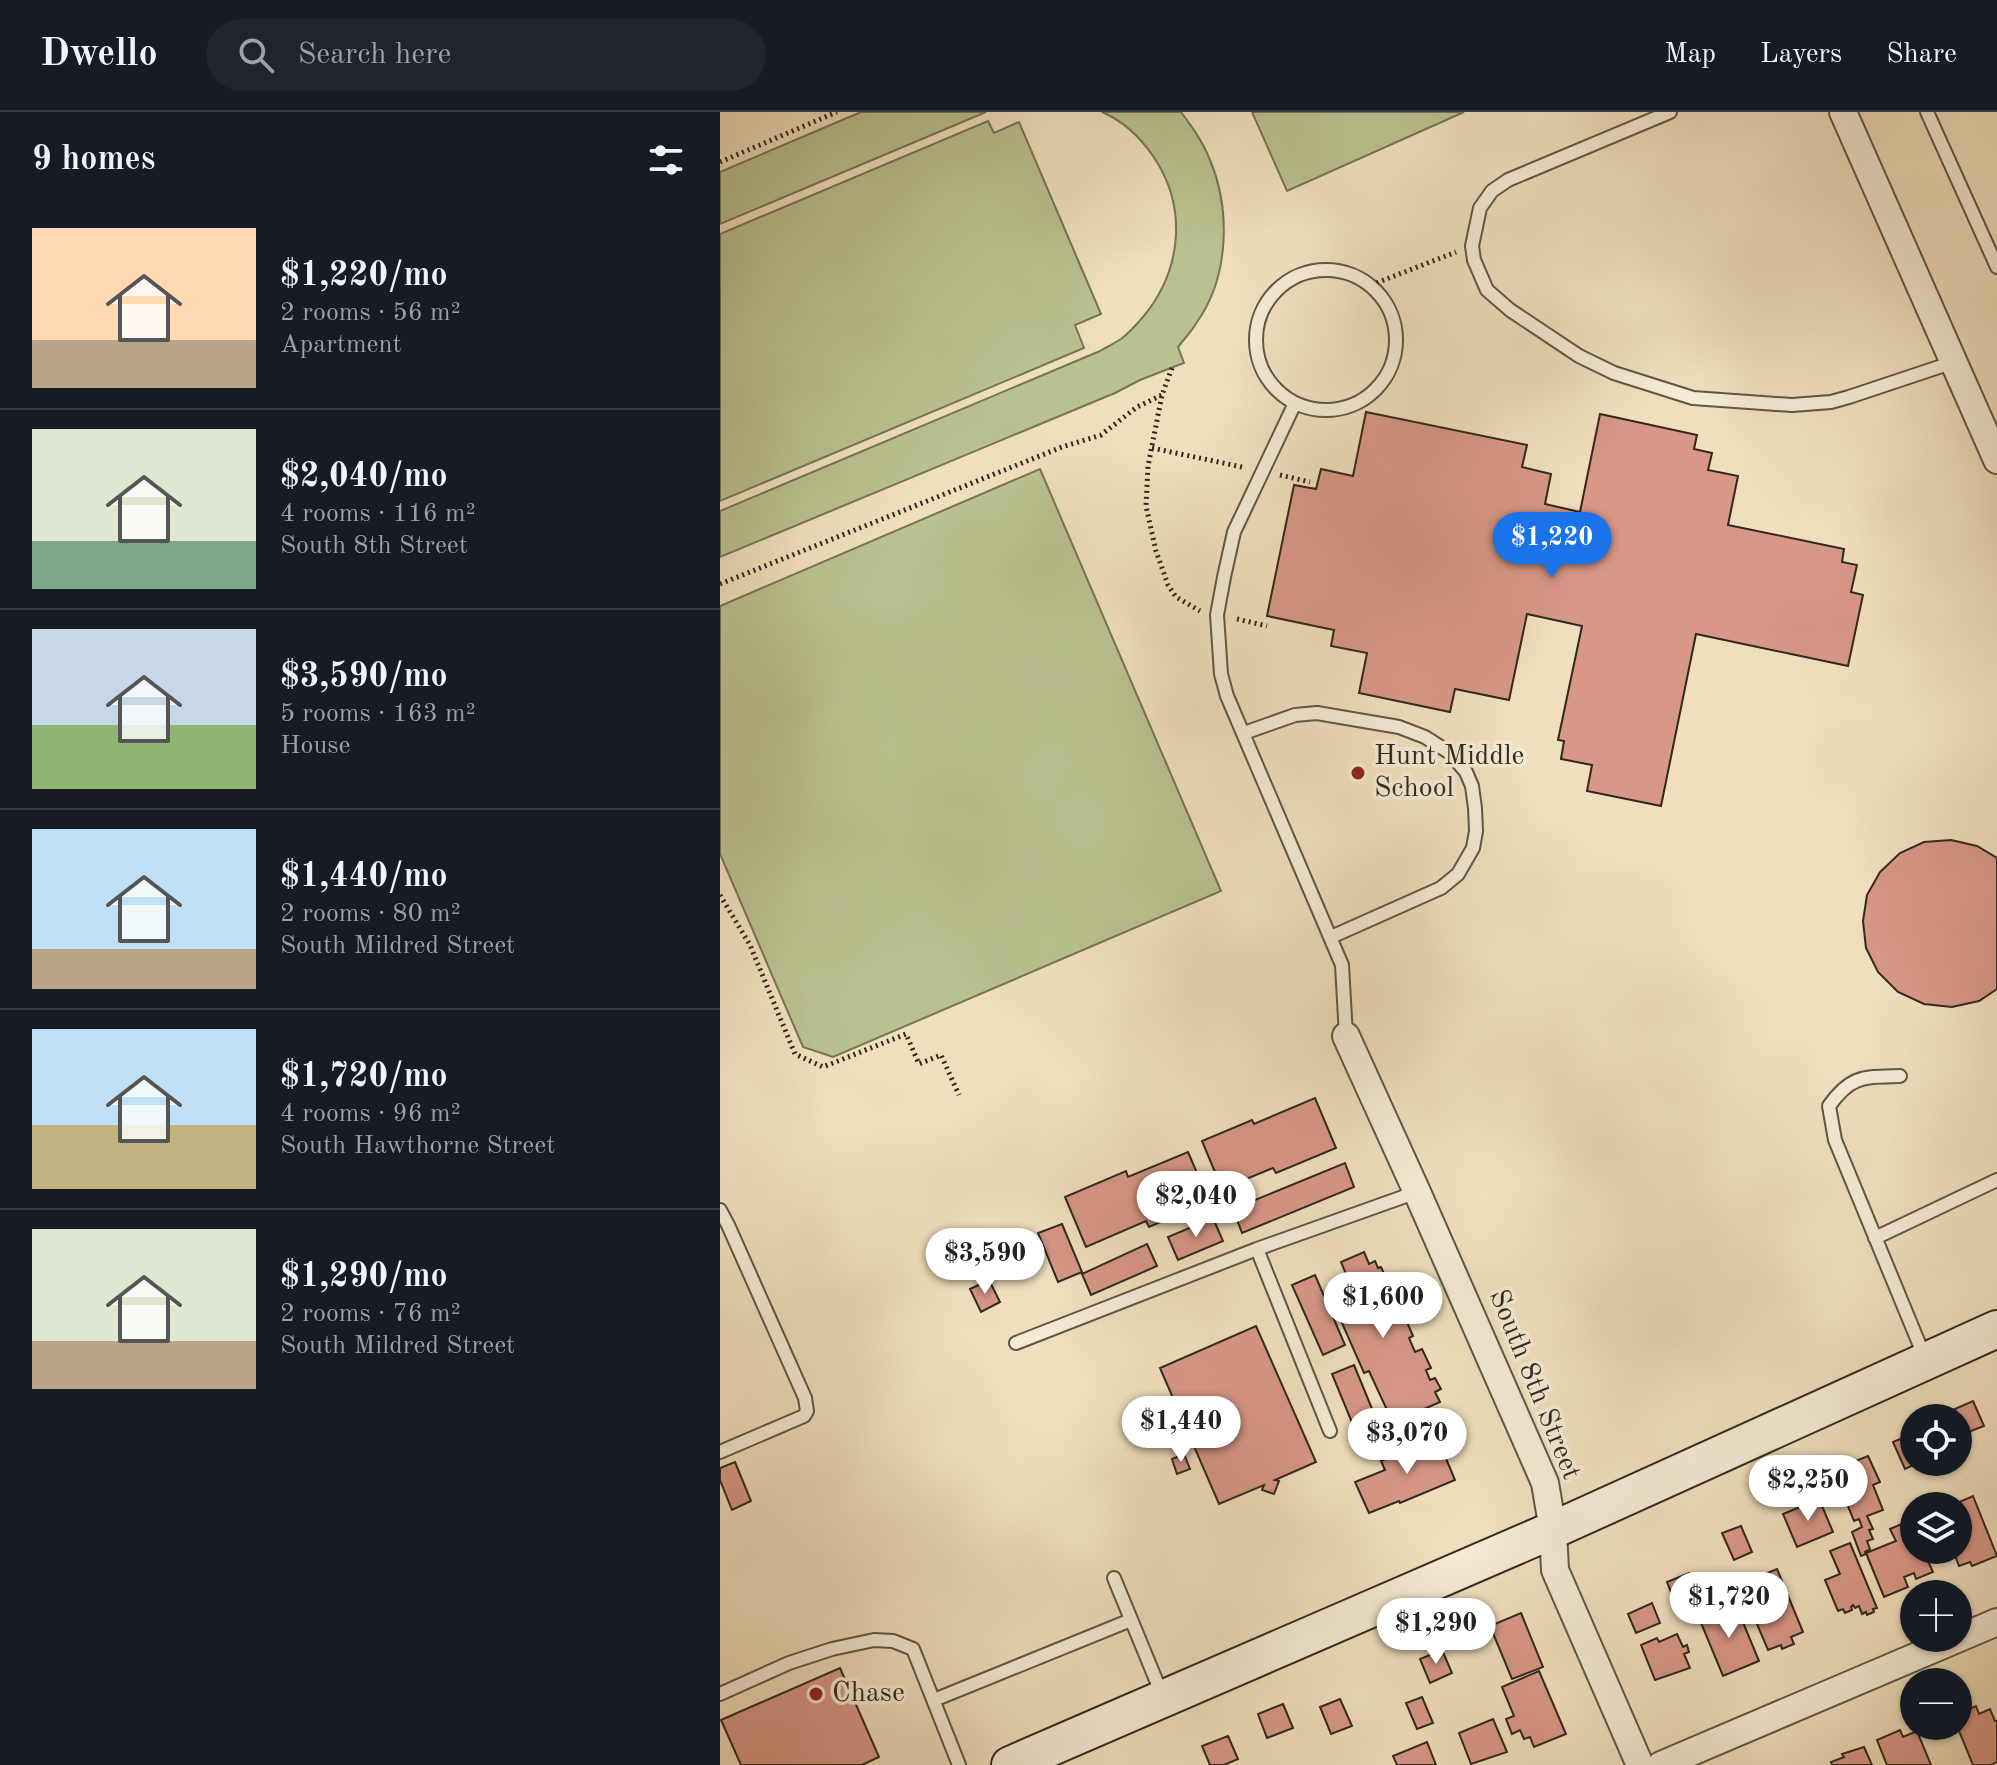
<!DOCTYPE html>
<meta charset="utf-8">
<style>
:root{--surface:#171b24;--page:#20242c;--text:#f1f3f6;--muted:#9ea1a6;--line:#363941;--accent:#1a73e8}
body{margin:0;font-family:"Old Standard TT",serif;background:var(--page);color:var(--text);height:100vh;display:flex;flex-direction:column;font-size:30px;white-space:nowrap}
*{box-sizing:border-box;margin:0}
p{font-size:26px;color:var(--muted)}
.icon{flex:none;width:44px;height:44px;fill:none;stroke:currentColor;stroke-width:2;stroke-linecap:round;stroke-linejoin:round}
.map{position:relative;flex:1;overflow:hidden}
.details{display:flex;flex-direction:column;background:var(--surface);width:720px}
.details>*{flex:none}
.controls{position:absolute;left:1180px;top:1292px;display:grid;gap:16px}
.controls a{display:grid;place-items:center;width:72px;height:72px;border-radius:50%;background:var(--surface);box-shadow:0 2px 6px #0004;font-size:40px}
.price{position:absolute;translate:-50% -68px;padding:0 18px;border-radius:28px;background:#fff;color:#222;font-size:26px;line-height:52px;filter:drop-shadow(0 2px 4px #0008)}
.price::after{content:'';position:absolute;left:50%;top:48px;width:24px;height:18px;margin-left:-12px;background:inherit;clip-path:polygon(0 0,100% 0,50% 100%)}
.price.active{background:var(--accent);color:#fff}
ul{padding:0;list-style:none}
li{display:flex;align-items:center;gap:24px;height:200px;padding:0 32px}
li+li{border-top:2px solid var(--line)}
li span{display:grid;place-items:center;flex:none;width:224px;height:160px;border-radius:0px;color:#555}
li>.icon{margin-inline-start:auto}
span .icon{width:96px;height:96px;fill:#fffc;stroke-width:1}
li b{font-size:34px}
h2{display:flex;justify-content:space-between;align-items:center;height:96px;padding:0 32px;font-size:34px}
header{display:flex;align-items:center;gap:48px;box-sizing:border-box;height:112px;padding:0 40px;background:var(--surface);border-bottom:2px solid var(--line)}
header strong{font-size:38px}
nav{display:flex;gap:44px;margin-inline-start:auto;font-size:28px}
.search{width:560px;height:72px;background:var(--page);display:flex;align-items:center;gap:20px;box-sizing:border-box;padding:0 28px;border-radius:44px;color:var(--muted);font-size:30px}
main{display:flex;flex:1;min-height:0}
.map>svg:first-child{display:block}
.green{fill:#bac190;stroke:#757457;stroke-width:2}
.building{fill:#d89787;stroke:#30281e;stroke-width:2}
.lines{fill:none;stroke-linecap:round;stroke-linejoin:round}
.lane-casing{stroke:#605646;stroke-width:16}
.street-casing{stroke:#605646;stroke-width:30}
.secondary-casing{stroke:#30281e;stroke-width:40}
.path{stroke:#30281e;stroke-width:5;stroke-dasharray:2 4;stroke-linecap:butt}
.lane{stroke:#f5ead4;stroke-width:12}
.street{stroke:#f5ead4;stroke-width:26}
.secondary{stroke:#f5ead4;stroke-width:36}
.poi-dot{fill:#8f2418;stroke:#f5ead4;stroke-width:3}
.labels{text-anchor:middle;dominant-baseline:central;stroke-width:7;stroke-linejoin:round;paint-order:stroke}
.poi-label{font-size:28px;fill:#30281e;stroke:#f5ead4;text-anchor:start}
.street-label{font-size:28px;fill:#30281e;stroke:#f5ead4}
</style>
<header>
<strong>Dwello</strong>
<div class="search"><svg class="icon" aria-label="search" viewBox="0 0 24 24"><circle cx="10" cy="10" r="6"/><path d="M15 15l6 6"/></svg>Search here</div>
<nav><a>Map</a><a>Layers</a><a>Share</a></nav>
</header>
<main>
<section class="details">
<h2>9 homes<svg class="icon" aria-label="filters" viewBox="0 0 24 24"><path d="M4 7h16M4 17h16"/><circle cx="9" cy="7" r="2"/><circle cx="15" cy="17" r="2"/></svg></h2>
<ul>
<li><span style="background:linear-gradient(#ffd9b3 70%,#b9a48a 0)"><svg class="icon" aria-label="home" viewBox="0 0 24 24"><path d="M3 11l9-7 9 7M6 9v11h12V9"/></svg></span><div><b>$1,220/mo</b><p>2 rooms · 56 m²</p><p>Apartment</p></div></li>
<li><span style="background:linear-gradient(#dfe7d0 70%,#7fa58c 0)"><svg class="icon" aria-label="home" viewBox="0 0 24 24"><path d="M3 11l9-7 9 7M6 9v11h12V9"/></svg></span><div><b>$2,040/mo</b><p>4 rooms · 116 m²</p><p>South 8th Street</p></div></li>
<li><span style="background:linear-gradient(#c9d6e8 60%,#8fb573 0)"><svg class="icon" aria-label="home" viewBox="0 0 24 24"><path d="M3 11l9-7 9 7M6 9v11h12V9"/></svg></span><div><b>$3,590/mo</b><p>5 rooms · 163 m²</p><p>House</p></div></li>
<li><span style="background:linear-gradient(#bfe0f5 75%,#b9a48a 0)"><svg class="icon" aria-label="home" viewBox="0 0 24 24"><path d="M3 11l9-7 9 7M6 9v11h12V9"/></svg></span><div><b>$1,440/mo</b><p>2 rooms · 80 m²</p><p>South Mildred Street</p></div></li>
<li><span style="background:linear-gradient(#bfe0f5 60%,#c2b280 0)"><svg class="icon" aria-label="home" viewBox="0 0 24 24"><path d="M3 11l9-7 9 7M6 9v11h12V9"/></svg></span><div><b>$1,720/mo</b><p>4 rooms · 96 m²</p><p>South Hawthorne Street</p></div></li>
<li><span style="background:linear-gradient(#dfe7d0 70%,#b9a48a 0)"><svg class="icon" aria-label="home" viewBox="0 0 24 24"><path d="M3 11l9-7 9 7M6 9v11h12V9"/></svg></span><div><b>$1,290/mo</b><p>2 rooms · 76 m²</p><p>South Mildred Street</p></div></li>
</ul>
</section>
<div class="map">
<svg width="1277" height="1653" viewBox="0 0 1277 1653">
<rect width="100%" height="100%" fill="#f0dfbd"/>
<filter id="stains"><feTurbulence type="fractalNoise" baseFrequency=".0025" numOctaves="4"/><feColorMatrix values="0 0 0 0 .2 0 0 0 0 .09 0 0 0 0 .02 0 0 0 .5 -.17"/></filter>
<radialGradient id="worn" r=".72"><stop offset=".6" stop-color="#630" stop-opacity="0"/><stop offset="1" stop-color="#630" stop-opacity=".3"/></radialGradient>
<!-- green -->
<path class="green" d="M141 0H266L0 112V60Z
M382 0H461C472 15 483 30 490 48 511 98 509 165 477 210 472 219 464 227 458 235L464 251 420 268 395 281 0 445V399L380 239C387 235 395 231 401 227 409 221 417 212 423 205 462 158 468 95 433 44 420 25 403 9 382 0Z
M532 0H744L567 79Z
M268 9 274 21 299 10 381 202 355 213 364 236 0 389V122Z
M320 357 501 779 113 945 83 935 0 742V494Z"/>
<!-- building -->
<path class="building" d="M646 300 807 333 802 355 831 362 825 392 860 400 880 302 977 323 974 337 992 341 988 358 1018 364 1008 413 1124 437 1122 450 1137 453 1131 480 1143 483 1128 554 976 522 941 694 867 679 872 653 841 647 844 629 838 628 862 514 807 502 789 588 735 577 730 600 639 581 647 541 611 534 614 518 547 504 574 373 596 377 601 357 633 364Z
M1231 728 1257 734 1277 746V877L1259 889 1232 895 1204 892 1178 880 1158 860 1146 836 1143 809 1147 783 1160 760 1180 741 1204 730Z
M595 986 616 1036 556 1061 553 1056 502 1077 482 1029 532 1008 534 1012Z
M468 1040 489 1089 429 1115 426 1109 366 1135 345 1085 406 1059 408 1065Z
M625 1051 634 1075 522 1121 513 1097Z
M493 1106 503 1129 458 1148 448 1125Z
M342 1112 362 1160 338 1170 318 1121Z
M427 1132 437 1154 371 1183 362 1162Z
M644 1140 649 1152 655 1149 658 1156 661 1155 667 1168 664 1169 674 1193 679 1191 693 1224 689 1226 695 1240 702 1237 711 1256 706 1258 710 1268 715 1266 721 1277 715 1280 720 1290 673 1311 649 1259 644 1261 607 1177 628 1167 621 1150Z
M595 1163 625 1233 603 1243 572 1173Z
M269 1168 280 1190 261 1200 250 1177Z
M536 1214 596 1350 555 1368 559 1369 554 1382 542 1378 544 1373 499 1392 440 1256Z
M634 1253 655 1304 633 1313 612 1262Z
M1253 1289 1264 1314 1238 1324V1306H1231L1228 1300Z
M438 1294 445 1310 430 1316 423 1300Z
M1194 1321V1350H1200L1185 1357 1173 1330Z
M717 1325 735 1368 680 1391 679 1389 649 1401 635 1370 665 1358 661 1349Z
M464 1342 470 1357 457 1362 452 1347Z
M1148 1344 1160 1370 1153 1373 1163 1398 1147 1404 1153 1417 1149 1418 1153 1427 1147 1429 1150 1437 1145 1440 1146 1442 1141 1444 1132 1420 1142 1415 1139 1407 1134 1409 1113 1358Z
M15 1350 31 1389 12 1398 0 1368V1356Z
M1253 1384 1277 1444 1252 1454 1250 1450 1239 1454 1233 1438H1238L1239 1396 1237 1391Z
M1099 1387 1113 1420 1077 1435 1063 1402Z
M1191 1408 1194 1415V1438H1203L1213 1460 1196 1467 1194 1461 1184 1465 1188 1475 1164 1485 1146 1441 1176 1429 1170 1417Z
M1021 1414 1032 1440 1014 1448 1002 1421Z
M1130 1431 1157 1496 1153 1497 1154 1500 1147 1503 1146 1500 1142 1502 1139 1494 1135 1496 1133 1493 1131 1495 1132 1498 1125 1501 1123 1497 1118 1499 1105 1468 1120 1462 1110 1439Z
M1057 1457 1083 1520 1071 1525 1074 1532 1062 1537 1061 1533 1048 1538 1020 1472Z
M969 1461 981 1489 958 1498 947 1470Z
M932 1491 940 1511 916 1521 908 1502Z
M1015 1491 1039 1549 1003 1564 979 1506Z
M801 1501 823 1555 792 1567 770 1514Z
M957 1522 963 1535 967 1533 969 1540 964 1542 970 1556 935 1568 921 1533 937 1526 939 1530Z
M722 1538 732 1561 710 1571 700 1547Z
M120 1556 159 1645 142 1653H21L1 1608Z
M819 1559 846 1622 814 1635 810 1625 804 1627 800 1618 792 1622 786 1607 794 1604 782 1575Z
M702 1585 713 1611 697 1617 686 1591Z
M620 1587 632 1614 611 1622 600 1595Z
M563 1592 573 1616 547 1626 538 1602Z
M1256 1594 1259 1602 1270 1597 1275 1609H1277V1650L1271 1653H1253L1237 1614 1238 1602Z
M773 1607 787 1640 751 1652 739 1621Z
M1180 1618 1183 1625 1197 1619 1211 1653H1167L1157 1628Z
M508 1624 518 1647 504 1653H490L482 1634Z
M707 1630 716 1653H677L673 1644Z
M1144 1635 1152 1653H1112L1111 1650 1124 1645 1122 1642Z"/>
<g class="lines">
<defs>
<path id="lane" d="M950 0 788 68 772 79 760 96 752 134 754 148 767 178 790 198 859 244 894 261 973 286 1072 293 1111 290 1129 285 1234 250
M1207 0 1277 155
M536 228a70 70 0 1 1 140 0a70 70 0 1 1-140 0Z
M575 291 514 420 504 465 497 503 501 562 507 584 622 853 626 924
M524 621 575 603 597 601 679 615 705 625 730 641 746 660 752 674 755 696 756 719 753 736 738 762 721 776 611 825
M1180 964C1144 965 1131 963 1109 994L1115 1028 1205 1246
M0 1098 8 1113 85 1286 87 1299 84 1304 0 1340
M1155 1126 1277 1068
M537 1137 610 1319
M296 1231 537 1137 697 1080
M394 1466 443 1585
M0 1582 69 1551 112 1537 154 1528 173 1529 193 1537 239 1653
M214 1588 411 1508"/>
<path id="street" d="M1123 0 1277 348
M626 924 697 1080 825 1371 833 1418 835 1458 920 1653
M941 1653 1277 1510"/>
<path id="secondary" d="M290 1653 833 1418 1277 1217"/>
</defs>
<!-- lane casing -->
<use href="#lane" class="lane-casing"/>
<!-- street casing -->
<use href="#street" class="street-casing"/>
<!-- secondary casing -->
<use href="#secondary" class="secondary-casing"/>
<!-- path -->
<path class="path" d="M0 50 117 0
M651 173 736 140
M452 256 442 283 428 354 426 394 436 439 448 473 456 485 480 499
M432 336 522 355
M560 363 590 370
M0 472 342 335 381 323 417 295 442 283
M517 507 547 514
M0 783 30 833 75 942 103 955 186 922 199 952 221 943 239 983"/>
<!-- lane -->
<use href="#lane" class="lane"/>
<!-- street -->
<use href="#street" class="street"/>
<!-- secondary -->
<use href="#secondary" class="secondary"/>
</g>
<!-- markers -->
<g class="poi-dot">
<circle cx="638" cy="661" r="8"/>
<circle cx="96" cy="1582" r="8"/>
</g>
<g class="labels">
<!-- poi labels -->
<g class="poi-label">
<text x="654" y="645">Hunt Middle<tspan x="654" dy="32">School</tspan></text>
<text x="112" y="1582">Chase</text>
</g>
<!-- street labels -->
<g class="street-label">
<text transform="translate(814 1273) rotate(68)">South 8th Street</text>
</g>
</g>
<rect width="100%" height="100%" filter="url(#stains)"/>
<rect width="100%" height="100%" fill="url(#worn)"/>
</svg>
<div class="controls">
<a><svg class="icon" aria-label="locate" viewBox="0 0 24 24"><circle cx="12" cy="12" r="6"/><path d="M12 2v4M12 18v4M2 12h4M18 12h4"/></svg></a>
<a><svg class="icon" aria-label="layers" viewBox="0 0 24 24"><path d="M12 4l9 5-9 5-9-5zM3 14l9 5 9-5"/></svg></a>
<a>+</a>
<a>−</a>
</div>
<b class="price active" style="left:832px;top:468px">$1,220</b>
<b class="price" style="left:476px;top:1127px">$2,040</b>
<b class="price" style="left:265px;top:1184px">$3,590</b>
<b class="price" style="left:663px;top:1228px">$1,600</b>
<b class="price" style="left:461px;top:1352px">$1,440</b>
<b class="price" style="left:687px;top:1364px">$3,070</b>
<b class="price" style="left:1088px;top:1411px">$2,250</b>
<b class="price" style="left:1009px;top:1528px">$1,720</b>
<b class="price" style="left:716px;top:1554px">$1,290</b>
</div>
</main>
